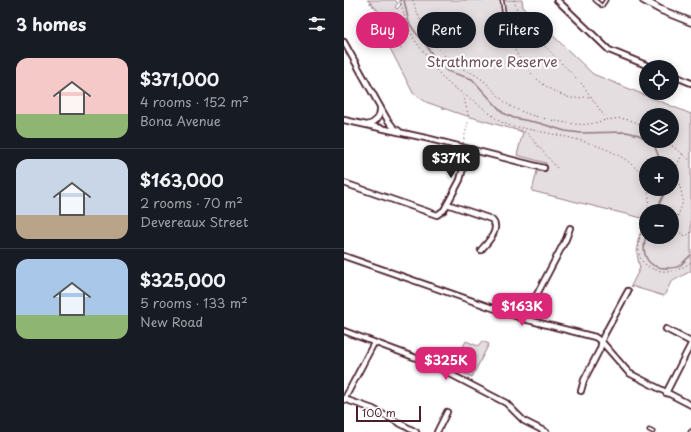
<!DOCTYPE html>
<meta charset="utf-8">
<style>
:root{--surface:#171b24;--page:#20242c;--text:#f1f3f6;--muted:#9ea1a6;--line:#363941;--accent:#db2777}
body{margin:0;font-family:"Playpen Sans",sans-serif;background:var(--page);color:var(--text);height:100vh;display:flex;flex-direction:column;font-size:15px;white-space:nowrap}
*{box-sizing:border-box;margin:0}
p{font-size:13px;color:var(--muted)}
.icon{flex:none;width:22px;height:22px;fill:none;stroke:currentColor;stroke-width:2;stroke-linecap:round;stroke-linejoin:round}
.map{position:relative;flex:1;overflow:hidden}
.panel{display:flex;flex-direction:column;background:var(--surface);width:344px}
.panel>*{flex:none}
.hud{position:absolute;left:12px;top:12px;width:275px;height:36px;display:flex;gap:8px}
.fabs{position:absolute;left:295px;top:60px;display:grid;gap:8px}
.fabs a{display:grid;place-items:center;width:40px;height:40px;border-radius:50%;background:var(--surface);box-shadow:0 2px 10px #0003;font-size:20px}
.scale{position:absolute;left:12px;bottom:10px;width:65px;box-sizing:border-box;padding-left:4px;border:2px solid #4a1f2b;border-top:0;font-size:11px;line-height:14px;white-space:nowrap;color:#4a1f2b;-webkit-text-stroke:3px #fff;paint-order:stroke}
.price{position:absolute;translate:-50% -34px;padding:0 9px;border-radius:8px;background:var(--accent);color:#fff;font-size:13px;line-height:26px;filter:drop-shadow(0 1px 2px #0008)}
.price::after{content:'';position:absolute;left:50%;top:24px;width:12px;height:9px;margin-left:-6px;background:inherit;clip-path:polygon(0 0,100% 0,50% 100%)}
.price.selected{background:#222;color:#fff}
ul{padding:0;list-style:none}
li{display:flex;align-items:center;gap:12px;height:100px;padding:0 16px}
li+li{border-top:1px solid var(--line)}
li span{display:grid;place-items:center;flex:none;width:112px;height:80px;border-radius:12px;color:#555}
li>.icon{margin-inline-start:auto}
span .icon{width:48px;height:48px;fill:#fffc;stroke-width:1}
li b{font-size:17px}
h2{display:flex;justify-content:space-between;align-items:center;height:48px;padding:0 16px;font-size:17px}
.pill{padding:0 14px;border-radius:18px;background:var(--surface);box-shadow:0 2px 10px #0003;font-size:14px;line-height:36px}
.pill.selected{background:var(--accent);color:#fff}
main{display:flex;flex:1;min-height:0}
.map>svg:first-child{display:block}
.green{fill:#e5dee0;stroke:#987e86;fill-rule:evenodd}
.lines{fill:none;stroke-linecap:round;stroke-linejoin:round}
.stream{stroke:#91787e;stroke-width:1.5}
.service-casing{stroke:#4a1f2b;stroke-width:5}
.minor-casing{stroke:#4a1f2b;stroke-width:8}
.secondary-casing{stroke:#4a1f2b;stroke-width:9}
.path{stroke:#4a1f2b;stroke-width:1;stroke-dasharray:1 3;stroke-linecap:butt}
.service{stroke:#fff;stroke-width:2}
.minor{stroke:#fff;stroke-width:4.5}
.secondary{stroke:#fff;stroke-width:6}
.labels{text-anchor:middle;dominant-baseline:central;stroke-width:4;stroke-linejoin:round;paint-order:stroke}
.park-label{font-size:14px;fill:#714f58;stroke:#fff}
</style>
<main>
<section class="panel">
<h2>3 homes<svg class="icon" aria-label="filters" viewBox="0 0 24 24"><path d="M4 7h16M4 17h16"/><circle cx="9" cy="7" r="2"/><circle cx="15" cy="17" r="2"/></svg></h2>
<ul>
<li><span style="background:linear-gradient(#f6c9c9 70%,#8fb573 0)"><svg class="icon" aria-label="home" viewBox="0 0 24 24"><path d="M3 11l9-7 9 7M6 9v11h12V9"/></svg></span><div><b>$371,000</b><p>4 rooms · 152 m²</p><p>Bona Avenue</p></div></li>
<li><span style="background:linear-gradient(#c9d6e8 70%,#b9a48a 0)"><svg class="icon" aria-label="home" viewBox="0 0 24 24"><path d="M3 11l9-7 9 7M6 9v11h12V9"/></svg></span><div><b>$163,000</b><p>2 rooms · 70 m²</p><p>Devereaux Street</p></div></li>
<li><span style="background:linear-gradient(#a9c7e8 70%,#8fb573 0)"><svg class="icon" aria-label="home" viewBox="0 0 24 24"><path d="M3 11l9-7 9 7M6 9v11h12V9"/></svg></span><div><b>$325,000</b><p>5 rooms · 133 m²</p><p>New Road</p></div></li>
</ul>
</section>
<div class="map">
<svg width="347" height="432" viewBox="0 0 347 432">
<rect width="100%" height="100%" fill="#fff"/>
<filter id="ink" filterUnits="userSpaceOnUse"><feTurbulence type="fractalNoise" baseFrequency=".025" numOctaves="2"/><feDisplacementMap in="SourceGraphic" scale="8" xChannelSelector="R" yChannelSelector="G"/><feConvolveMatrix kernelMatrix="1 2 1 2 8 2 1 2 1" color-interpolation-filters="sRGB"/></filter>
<g filter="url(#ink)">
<!-- green -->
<path class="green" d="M24 0H51L54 3 51 7 53 9 57 5 55 0H178L179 7 249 74 347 114V271L327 282 320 296 287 286 296 268C291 250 292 239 302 222V237H328V211H302V219L188 191 193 171 200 172 202 163 173 155 179 132 113 113 82 102 69 93 35 27 39 23 31 16 35 12ZM302 115H328V141H302ZM302 163H328V189H302Z
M122 341 134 346 138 341 145 344 128 377 108 368Z"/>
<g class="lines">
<!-- stream -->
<path class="stream" d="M60 0 65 23 72 33 81 43 91 59 103 71 128 79 159 113 170 118 195 123 221 131 237 133 282 132 295 135 302 139
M306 141 311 147 317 163
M312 211 320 194 321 189
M302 236C297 253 302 269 323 268 327 268 332 268 335 266 340 263 343 258 347 255"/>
<defs>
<path id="service" d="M158 0 160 14
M251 0 258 6 262 0
M305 430 309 432
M346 432 347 431"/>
<path id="minor" d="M213 0 265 50 307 67
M0 42 43 119 50 128 55 131
M328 75 347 83
M0 120 86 139 200 168
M23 125C31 123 37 117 36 108
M0 183 93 215 100 210 116 180 124 149
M103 204 147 219C158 228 144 242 137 250
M0 256 180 319 251 337 258 342 285 373 347 405
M180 319 222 239 226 228
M322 329 347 342
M0 331 83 362 162 403 180 421 202 432
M237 391 240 380 256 349 259 337 284 291
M322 393 347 344
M0 399 29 409 72 432
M0 400 30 343
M93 432 103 412"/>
<path id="secondary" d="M299 0 317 10 347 22"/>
</defs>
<!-- service casing -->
<use href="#service" class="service-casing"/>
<!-- minor casing -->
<use href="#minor" class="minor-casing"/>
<!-- secondary casing -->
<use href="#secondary" class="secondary-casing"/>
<!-- path -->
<path class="path" d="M23 0 33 11 30 16 37 23 33 27 50 46 52 43 58 50
M56 0 62 21 70 39 93 71 105 84 134 104 155 121 183 133 213 168
M69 0C74 21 93 53 112 65 119 70 128 72 136 78 146 85 153 95 162 103 177 115 213 122 231 124 249 126 255 120 270 119 281 117 292 122 302 127
M170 0 173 10 187 32 238 84 263 120
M161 16C164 25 165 34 168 43 176 66 200 90 224 97 231 100 240 96 248 97
M166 30 173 11
M174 127C213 136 284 143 302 183
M322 141 347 161
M119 143 125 118 119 95
M339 154C323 178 341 184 338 204 337 211 331 218 332 225 332 231 337 234 342 236L347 232
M303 189 305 196 304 211
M302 219C298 229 293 241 295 253 297 268 316 273 330 271 336 269 342 266 347 262"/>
<!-- service -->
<use href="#service" class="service"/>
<!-- minor -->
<use href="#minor" class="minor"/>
<!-- secondary -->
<use href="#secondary" class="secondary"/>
</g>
</g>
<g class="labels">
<!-- park labels -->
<g class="park-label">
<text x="148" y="61">Strathmore Reserve</text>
</g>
</g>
</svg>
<div class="fabs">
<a><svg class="icon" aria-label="locate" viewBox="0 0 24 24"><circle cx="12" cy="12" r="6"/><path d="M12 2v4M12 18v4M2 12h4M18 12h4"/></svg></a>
<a><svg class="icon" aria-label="layers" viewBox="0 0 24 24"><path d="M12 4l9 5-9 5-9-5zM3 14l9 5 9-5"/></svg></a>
<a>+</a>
<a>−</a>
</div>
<div class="scale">100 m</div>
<b class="price selected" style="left:107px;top:179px">$371K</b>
<b class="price" style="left:178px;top:327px">$163K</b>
<b class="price" style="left:102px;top:381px">$325K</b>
<div class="hud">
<a class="pill selected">Buy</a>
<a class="pill">Rent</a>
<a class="pill">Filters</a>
</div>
</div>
</main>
